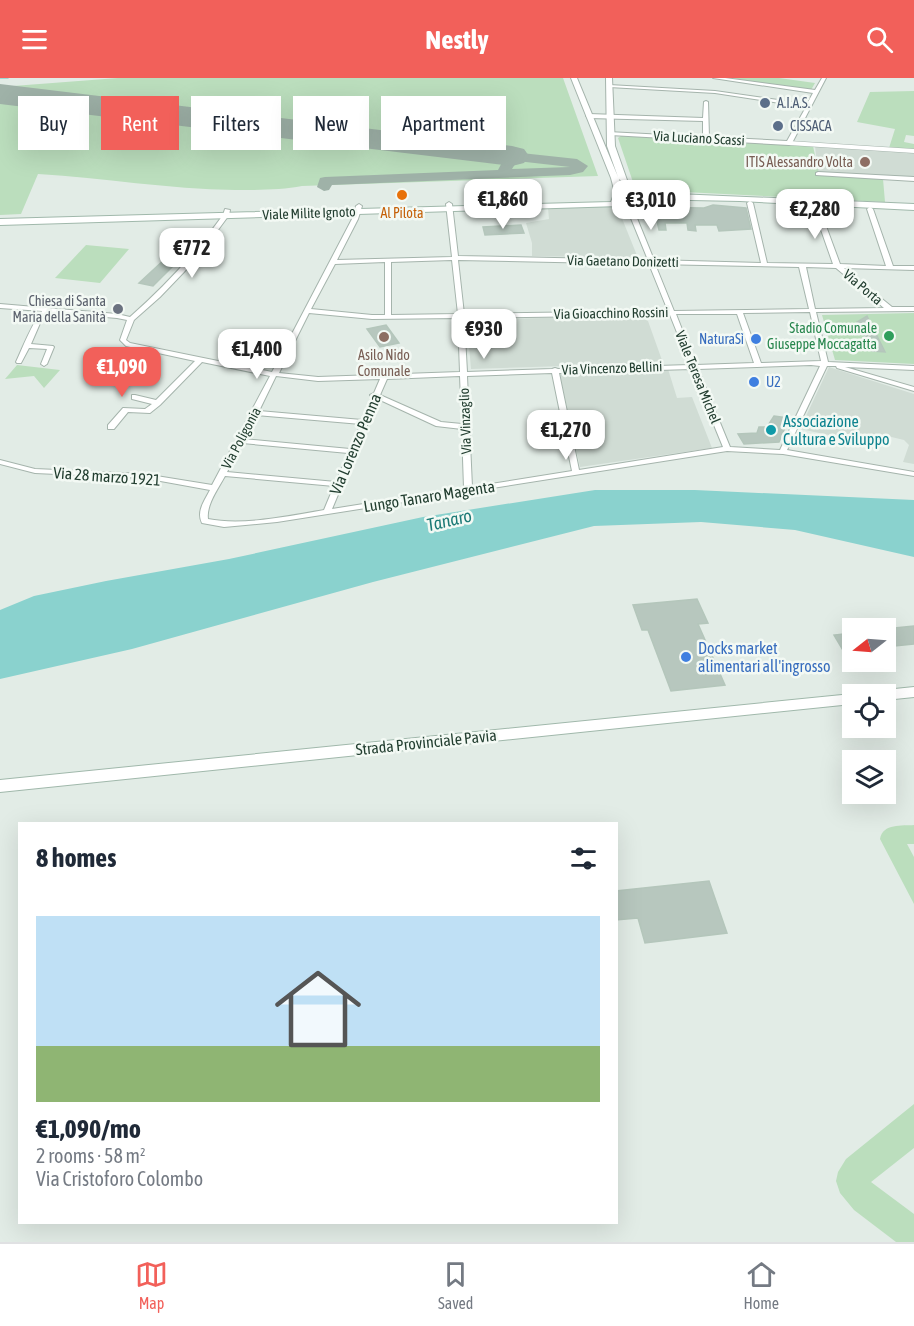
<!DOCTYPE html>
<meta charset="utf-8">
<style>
:root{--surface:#fff;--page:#f2f2f3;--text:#1f2937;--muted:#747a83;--line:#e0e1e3;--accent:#f2605a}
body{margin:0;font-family:"Asap Condensed",sans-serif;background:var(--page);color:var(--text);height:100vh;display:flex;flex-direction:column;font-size:22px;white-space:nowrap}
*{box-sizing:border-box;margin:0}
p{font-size:20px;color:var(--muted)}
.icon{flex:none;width:33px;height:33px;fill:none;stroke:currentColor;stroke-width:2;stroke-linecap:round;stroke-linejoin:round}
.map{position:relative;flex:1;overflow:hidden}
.side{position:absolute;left:18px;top:744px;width:600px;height:402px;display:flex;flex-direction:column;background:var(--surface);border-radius:0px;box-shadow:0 6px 24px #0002}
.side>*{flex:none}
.banner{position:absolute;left:18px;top:18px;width:600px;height:54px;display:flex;gap:12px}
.needle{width:39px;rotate:253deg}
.tools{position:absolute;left:842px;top:540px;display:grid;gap:12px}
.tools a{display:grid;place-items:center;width:54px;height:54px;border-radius:0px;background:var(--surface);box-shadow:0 6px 24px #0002;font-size:30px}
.price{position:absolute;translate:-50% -51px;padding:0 14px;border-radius:12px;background:#fff;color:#222;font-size:20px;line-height:39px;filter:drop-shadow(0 2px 3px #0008)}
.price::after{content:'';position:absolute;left:50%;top:36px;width:18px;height:14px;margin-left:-9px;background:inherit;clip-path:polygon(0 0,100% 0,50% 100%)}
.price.on{background:var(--accent);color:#fff}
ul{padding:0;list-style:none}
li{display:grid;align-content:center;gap:12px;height:318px;padding:0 18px}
li span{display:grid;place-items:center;height:186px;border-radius:0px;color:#555}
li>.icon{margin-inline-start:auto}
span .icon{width:108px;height:108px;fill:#fffc;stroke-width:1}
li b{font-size:26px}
h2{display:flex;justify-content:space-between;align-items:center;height:72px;padding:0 18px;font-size:26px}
.pill{padding:0 21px;border-radius:0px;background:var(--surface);box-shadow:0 6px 24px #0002;font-size:21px;line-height:54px}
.pill.on{background:var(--accent);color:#fff}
header{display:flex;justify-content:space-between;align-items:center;height:78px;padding:0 18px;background:var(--accent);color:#fff;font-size:27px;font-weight:700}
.dock{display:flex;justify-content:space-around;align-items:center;height:84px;border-top:2px solid var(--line);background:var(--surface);font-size:16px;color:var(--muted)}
.dock a{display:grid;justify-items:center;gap:3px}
.dock .on{color:var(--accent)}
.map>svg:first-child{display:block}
.built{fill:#d0dcd4}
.green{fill:#bbdebd}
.water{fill:#8ad2ce}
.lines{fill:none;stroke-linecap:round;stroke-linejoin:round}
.stream{stroke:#8ad2ce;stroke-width:1.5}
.taxiway{fill:#9fb2a8;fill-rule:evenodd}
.runway{fill:#9fb2a8;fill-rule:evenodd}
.building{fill:#b7c7be;stroke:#b4c6bb;stroke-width:1.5}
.pedestrian-casing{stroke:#a5b4ac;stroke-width:5}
.minor-casing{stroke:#a5b4ac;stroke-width:2}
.tertiary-casing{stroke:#a5b4ac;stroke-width:2}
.secondary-casing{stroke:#a0b8ab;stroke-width:2}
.pedestrian{stroke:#fff;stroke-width:4}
.minor{fill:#fff;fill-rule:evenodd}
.tertiary{fill:#fff;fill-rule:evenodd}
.secondary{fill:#fff;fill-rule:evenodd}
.service-dot{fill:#5c6f8a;stroke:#f3f9f4;stroke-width:2}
.education-dot{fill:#8d6e63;stroke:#f3f9f4;stroke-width:2}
.food-dot{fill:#e8710a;stroke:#f3f9f4;stroke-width:2}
.worship-dot{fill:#6b7280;stroke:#f3f9f4;stroke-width:2}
.leisure-dot{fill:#2e9e5b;stroke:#f3f9f4;stroke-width:2}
.shop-dot{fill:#3f7fe0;stroke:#f3f9f4;stroke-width:2}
.culture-dot{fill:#0f9aa8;stroke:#f3f9f4;stroke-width:2}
.labels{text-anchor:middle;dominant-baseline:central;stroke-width:5;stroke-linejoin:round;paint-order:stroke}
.far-service-label{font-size:14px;fill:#4e5e75;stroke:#f3f9f4;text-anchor:start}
.far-street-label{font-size:14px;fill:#223e30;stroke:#f3f9f4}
.far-education-label{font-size:14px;fill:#785e54;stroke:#f3f9f4;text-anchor:end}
.far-food-label{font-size:14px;fill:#c56008;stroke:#f3f9f4}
.far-worship-label{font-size:14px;fill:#5b616d;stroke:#f3f9f4;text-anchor:end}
.far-leisure-label{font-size:14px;fill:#27864d;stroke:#f3f9f4;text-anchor:end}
.far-shop-label{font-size:14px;fill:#366cbe;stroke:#f3f9f4;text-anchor:end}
.culture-label{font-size:16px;fill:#0d838f;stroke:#f3f9f4;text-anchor:start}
.street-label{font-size:16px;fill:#223e30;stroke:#f3f9f4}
.shop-label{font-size:16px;fill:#366cbe;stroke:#f3f9f4;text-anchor:start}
.water-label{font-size:18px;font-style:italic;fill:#1c7a76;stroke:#f3f9f4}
</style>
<header><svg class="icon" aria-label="menu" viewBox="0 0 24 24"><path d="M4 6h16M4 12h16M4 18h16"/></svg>Nestly<svg class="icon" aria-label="search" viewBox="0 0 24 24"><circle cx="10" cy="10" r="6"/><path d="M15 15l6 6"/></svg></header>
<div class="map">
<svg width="914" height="1164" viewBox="0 0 914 1164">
<rect width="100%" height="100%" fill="#e2ece6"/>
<!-- built -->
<path class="built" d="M815 68 914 74V100L818 94Z
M617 128 638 180 532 178V165L526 145 549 141 548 130Z
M637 238 648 243 663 285 471 291 467 244H492V241Z
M829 289 914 316V386L903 384 909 367 904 362 879 356 858 363 800 351Z
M668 291 677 320 692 319 712 370 580 389 559 294Z"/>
<!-- green -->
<path class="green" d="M118 0H563L598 98 302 108C282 112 257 112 235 112 168 111 104 100 38 96L21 136 0 137V9Z
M731 0H779L815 5 811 12Z
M914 13V58L906 57 904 64 914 66V71L889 70 895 51 857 44 870 14Z
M621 58 741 64 742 67 748 65 813 68 819 96 883 101 885 124 684 114 644 116 634 114 631 110H635L618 60Z
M86 167 129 171 100 205 55 200Z
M914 235V286L835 282 822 237Z
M17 287 60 292 44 310 34 298 5 301Z
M914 747V766H907L914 779V826L880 761C883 745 902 748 914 747Z
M914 1026V1070L871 1104 914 1136V1164H896L854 1132 840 1115 836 1103 838 1094 846 1081Z"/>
<!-- water -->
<path class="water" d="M595 412H695L914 422V479L795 452 701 444 594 448 373 504 132 571 0 601V532L34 518 106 503 229 481 423 439Z"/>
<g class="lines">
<!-- stream -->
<path class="stream" d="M0 0H8"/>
<!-- taxiway -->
<path class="taxiway" d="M512 74 577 81 588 88 583 94 570 97 332 107 329 112 324 113 317 109 320 100 325 99 498 92 507 75ZM517 83 570 89 512 91Z"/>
<!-- runway -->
<path class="runway" d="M0 6 512 68 524 71 529 78 524 85 512 88 0 26Z"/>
</g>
<!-- building -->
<path class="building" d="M713 127 746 130 751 151 719 153 717 147H695L696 153 688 152 687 145H665L666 152H659L657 143 653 140 651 129 704 130Z
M521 147 524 155 485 157 483 149Z
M168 173 190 176 184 182 180 181 153 208 139 205 166 180 163 179Z
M867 238 885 274 872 273 857 244Z
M386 247 399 265 380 269 367 251Z
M774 338 789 340 779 364 744 366 738 356 757 355 759 349H767Z
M697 521 708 545 698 546 725 607 671 613 648 552H642L633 527Z
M914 548V566L885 569V551Z
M852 555V573L844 574 834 557Z
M709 803 727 855 645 865 638 840 616 842V813Z"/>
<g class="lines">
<defs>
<path id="pedestrian" d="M789 65 914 73"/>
<path id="minor" d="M713 0H725L815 12 822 0H826L792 65 789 67 610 57 608 56V54L703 59V43L589 40 586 38 589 36 703 40 704 24 706 23 708 24 709 59 787 63 806 29 715 15 609 9 607 8 609 7 715 13 807 26 813 15Z
M818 94 914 99V103L816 97V95Z
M750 123 753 125 767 185 833 186 813 129 816 127 819 129 840 186 886 188 867 131 870 129 873 131 893 188H914V192L844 190 892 229H914V233L816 234 828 284 914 288V292L845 289 914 309V313L837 290 836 288H827L787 372 914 394V398L783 376 727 373 277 444 224 449 202 445C196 433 205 422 210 412L144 400 35 395 0 386V382L35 391 144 396 212 407 270 298 202 284 160 327 150 335 128 334 114 351H108V347L123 330 145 331 152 326 132 321V317H135L156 322 195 283 126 268 120 262 127 242 117 240 48 234 41 243 31 266 53 268 54 269 47 286 44 288 41 286 47 271 29 270 21 285H17L16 284C24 267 30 249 42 233L0 230V226L117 236 130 239C165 208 196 175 223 137L225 131 230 132 229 137 207 167 184 194 160 219 134 242 126 262 130 265 272 294 352 141 356 128 359 126 362 128 358 141 337 182 452 179 446 126 449 124 452 126 458 178 648 182 626 128 629 126 632 128 654 182 761 185 747 125ZM452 182 458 236 391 237V184ZM458 182 649 186 668 233 464 236ZM385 184V237H372L311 231 335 186ZM655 186 799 189 809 231 674 233ZM806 189 836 190 884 230 815 231ZM810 234 821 283 761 285 743 235ZM309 235 372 241 458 240 460 294 318 299 279 295ZM676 236H737L754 285 696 287ZM670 237 690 287 558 291 555 290 552 291 467 294 464 240ZM811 287 820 288 780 372 730 369 698 291ZM691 291 723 369 579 392 559 295ZM552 295 572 393 472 409 467 298ZM276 298 318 303 380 301 374 315 370 317 372 319 362 342 259 333ZM460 298 462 346 441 344 380 317 387 301ZM378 321 436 348 462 351 464 410 332 431ZM256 337 361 346 350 371 244 361ZM242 365 348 375 336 404 227 394ZM225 398 334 408 324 432C289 438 243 448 208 441 206 427 218 411 225 398Z"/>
<path id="tertiary" d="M571 0H577L618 99 607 68 606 0H612L615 68 627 102 623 104 619 101 623 115 620 120 613 118 615 115 611 100Z"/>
<path id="secondary" d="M629 114 914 126V132L740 123 642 121V126L626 131 620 128 0 147V141L611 124 614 116ZM628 120 634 123 627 125 619 121Z
M914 609V619L885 622V616H878L885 612Z
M852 616V626L0 714V702Z"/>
</defs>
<!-- pedestrian casing -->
<use href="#pedestrian" class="pedestrian-casing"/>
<!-- minor casing -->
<use href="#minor" class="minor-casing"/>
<!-- tertiary casing -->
<use href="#tertiary" class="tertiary-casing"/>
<!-- secondary casing -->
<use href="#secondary" class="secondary-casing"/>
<!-- pedestrian -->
<use href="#pedestrian" class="pedestrian"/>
<!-- minor -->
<use href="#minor" class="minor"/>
<!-- tertiary -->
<use href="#tertiary" class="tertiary"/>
<!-- secondary -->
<use href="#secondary" class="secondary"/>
</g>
<!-- markers -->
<g class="service-dot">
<circle cx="765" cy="25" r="6"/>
<circle cx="778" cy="48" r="6"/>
</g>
<g class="education-dot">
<circle cx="865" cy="84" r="6"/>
<circle cx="384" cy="259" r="6"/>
</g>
<circle class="food-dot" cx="402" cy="117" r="6"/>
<circle class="worship-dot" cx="118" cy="231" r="6"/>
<circle class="leisure-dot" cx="889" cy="258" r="6"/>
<g class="shop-dot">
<circle cx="756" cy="261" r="6"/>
<circle cx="754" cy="304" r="6"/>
<circle cx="686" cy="579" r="6"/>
</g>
<circle class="culture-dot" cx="771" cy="352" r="6"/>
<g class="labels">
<!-- far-service labels -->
<g class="far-service-label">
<text x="777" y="25">A.I.A.S.</text>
<text x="790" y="48">CISSACA</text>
</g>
<!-- far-street labels -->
<g class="far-street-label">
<text transform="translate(699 60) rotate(3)">Via Luciano Scassi</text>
<text transform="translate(309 135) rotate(-2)">Viale Milite Ignoto</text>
<text transform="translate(623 183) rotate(1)">Via Gaetano Donizetti</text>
<text transform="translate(863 209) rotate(40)">Via Porta</text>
<text transform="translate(611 235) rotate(-1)">Via Gioacchino Rossini</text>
<text transform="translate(612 290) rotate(-2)">Via Vincenzo Bellini</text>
<text transform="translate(698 299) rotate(68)">Viale Teresa Michel</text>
<text transform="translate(465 343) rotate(-92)">Via Vinzaglio</text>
<text transform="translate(241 360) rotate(-62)">Via Poligonia</text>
</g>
<!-- far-education labels -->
<g class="far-education-label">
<text x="853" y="84">ITIS Alessandro Volta</text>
<text x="384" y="277" text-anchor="middle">Asilo Nido<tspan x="384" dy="16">Comunale</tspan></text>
</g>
<!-- far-food labels -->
<g class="far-food-label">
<text x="402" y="135">Al Pilota</text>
</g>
<!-- far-worship labels -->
<g class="far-worship-label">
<text x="106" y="223">Chiesa di Santa<tspan x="106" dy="16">Maria della Sanità</tspan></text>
</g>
<!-- far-leisure labels -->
<g class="far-leisure-label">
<text x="877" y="250">Stadio Comunale<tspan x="877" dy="16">Giuseppe Moccagatta</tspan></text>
</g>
<!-- far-shop labels -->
<g class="far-shop-label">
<text x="744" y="261">NaturaSì</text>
<text x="766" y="304" text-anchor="start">U2</text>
</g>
<!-- culture labels -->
<g class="culture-label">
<text x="783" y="343">Associazione<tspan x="783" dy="18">Cultura e Sviluppo</tspan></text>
</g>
<!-- street labels -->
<g class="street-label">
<text transform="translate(355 366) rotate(-67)">Via Lorenzo Penna</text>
<text transform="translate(107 398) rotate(4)">Via 28 marzo 1921</text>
<text transform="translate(429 418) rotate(-9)">Lungo Tanaro Magenta</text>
<text transform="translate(426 664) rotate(-6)">Strada Provinciale Pavia</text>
</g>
<!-- shop labels -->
<g class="shop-label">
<text x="698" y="570">Docks market<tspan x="698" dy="18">alimentari all'ingrosso</tspan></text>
</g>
<!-- water labels -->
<g class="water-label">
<text transform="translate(449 442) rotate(-13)">Tanaro</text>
</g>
</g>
</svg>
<div class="tools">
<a><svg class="needle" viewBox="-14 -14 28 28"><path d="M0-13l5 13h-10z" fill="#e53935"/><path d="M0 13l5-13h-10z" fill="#747a83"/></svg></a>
<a><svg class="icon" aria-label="locate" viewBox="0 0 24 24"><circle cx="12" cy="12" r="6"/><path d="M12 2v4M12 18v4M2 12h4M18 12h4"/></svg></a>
<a><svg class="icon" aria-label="layers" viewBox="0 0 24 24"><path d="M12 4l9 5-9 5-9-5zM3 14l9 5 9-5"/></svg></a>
</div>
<b class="price" style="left:503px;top:152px">€1,860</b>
<b class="price" style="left:651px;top:153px">€3,010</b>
<b class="price" style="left:815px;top:162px">€2,280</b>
<b class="price" style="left:192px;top:201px">€772</b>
<b class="price" style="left:484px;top:282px">€930</b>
<b class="price" style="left:257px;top:302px">€1,400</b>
<b class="price on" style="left:122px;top:320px">€1,090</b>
<b class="price" style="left:566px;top:383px">€1,270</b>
<div class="banner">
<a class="pill">Buy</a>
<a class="pill on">Rent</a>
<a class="pill">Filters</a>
<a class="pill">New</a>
<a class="pill">Apartment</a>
</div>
<section class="side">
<h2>8 homes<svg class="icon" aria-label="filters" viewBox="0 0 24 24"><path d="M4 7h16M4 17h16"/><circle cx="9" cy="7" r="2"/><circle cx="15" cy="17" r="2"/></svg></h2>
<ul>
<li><span style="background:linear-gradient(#bfe0f5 70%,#8fb573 0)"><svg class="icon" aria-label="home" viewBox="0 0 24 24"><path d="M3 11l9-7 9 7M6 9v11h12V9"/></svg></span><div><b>€1,090/mo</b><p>2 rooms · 58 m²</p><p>Via Cristoforo Colombo</p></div></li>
</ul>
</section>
</div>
<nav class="dock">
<a class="on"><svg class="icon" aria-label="map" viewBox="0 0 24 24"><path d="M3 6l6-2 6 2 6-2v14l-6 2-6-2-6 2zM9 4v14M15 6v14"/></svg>Map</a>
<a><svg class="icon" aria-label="saved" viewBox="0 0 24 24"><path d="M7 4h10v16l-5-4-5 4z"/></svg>Saved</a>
<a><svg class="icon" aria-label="home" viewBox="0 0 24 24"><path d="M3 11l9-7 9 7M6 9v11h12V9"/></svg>Home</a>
</nav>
